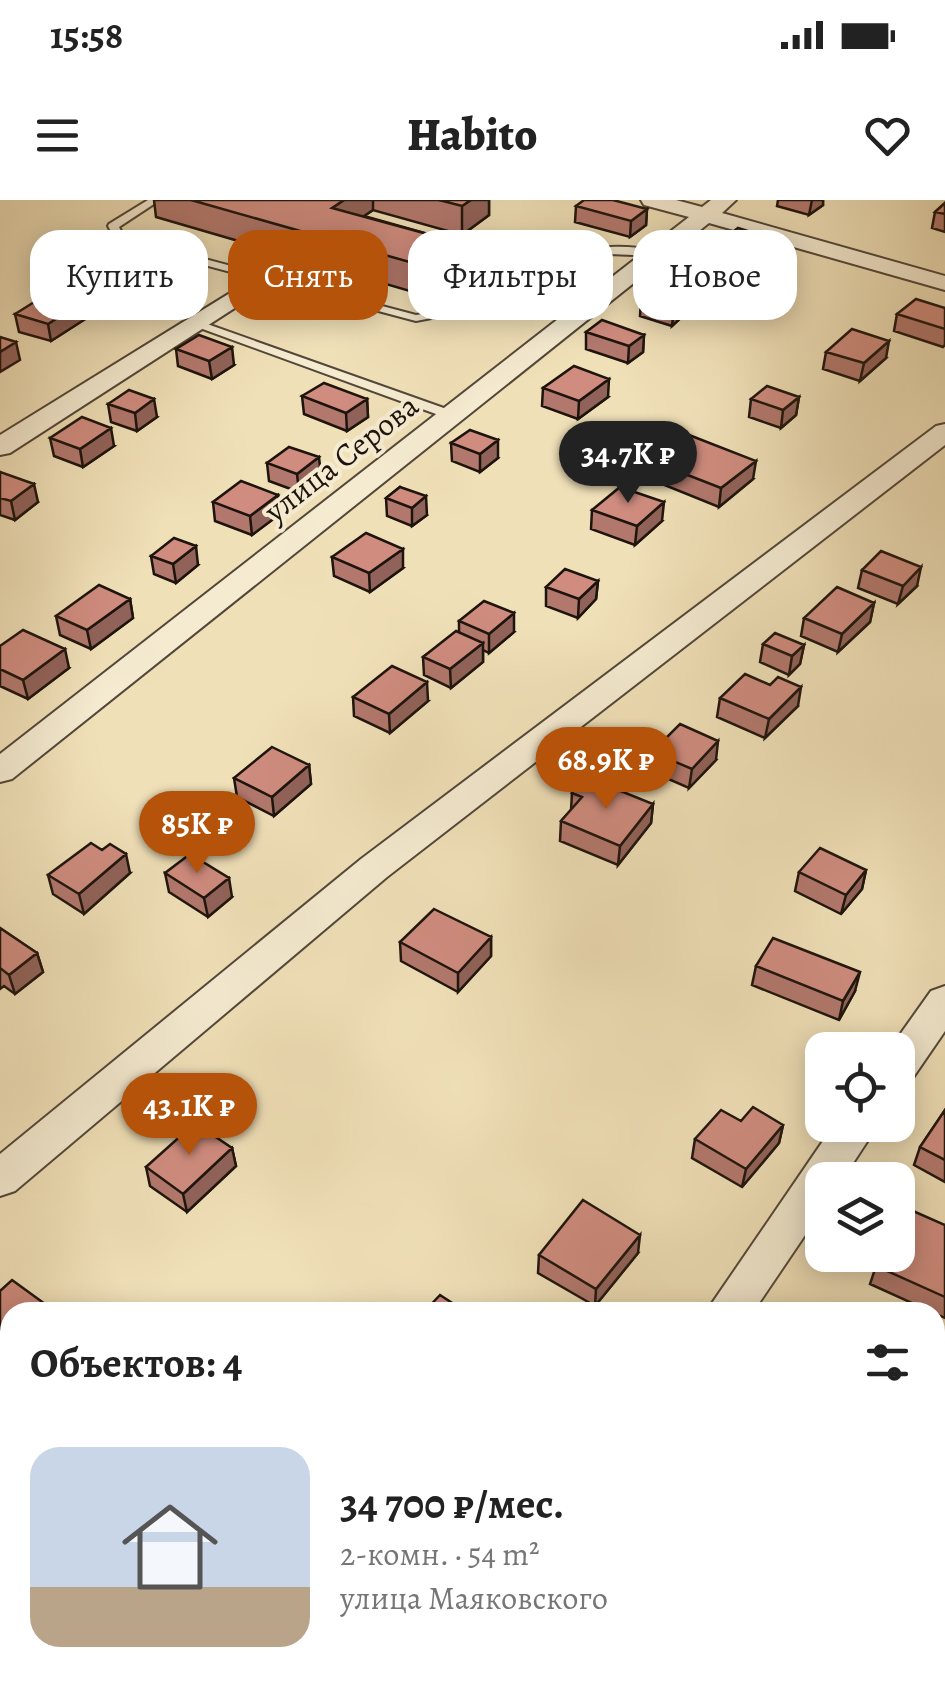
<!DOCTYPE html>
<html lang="ru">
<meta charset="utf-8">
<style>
:root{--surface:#fff;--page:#f6f6f6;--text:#222;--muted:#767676;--line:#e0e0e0;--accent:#b45309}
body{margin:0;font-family:Alegreya,serif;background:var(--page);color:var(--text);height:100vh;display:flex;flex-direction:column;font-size:38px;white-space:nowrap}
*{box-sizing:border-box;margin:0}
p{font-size:32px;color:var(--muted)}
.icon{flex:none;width:55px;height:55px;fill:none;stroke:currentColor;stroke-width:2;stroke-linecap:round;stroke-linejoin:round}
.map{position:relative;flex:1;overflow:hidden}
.sheet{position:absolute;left:0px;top:1102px;width:945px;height:392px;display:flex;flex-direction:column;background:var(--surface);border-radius:30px 30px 0 0;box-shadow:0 5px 25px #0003}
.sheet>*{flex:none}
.banner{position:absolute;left:30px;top:30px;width:885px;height:90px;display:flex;gap:20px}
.buttons{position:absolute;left:805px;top:832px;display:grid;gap:20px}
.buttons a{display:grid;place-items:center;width:110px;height:110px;border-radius:20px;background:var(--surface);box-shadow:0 5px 25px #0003;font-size:50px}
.price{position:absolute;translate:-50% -85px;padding:0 22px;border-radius:35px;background:var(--accent);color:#fff;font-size:32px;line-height:65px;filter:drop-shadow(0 2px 5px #0008)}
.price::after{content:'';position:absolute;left:50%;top:60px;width:30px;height:22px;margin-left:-15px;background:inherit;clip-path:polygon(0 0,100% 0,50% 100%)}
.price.on{background:#222;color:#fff}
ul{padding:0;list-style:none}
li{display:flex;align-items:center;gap:30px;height:250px;padding:0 30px}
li+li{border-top:2px solid var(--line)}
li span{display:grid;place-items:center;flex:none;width:280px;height:200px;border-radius:30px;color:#555}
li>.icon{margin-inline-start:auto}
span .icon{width:120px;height:120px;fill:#fffc;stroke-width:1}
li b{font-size:42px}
h2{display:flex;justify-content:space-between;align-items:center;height:120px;padding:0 30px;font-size:42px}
.pill{padding:0 35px;border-radius:30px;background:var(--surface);box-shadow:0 5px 25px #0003;font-size:35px;line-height:90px}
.pill.on{background:var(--accent);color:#fff}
.status{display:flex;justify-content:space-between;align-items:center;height:70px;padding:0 50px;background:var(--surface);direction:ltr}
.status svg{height:28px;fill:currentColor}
header{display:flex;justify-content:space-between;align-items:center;height:130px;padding:0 30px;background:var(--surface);font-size:45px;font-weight:800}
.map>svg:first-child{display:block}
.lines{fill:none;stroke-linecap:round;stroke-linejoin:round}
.lane-casing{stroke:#524738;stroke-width:4}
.street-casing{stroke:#524738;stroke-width:4}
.lane{fill:#f5ebd1;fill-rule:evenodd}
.street{fill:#f5ebd1;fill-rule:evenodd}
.wall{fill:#b2786d;stroke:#1d140d;stroke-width:2.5}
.shaded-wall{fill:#916259;stroke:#1d140d;stroke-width:2.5}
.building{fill:#cf8c7f;stroke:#1d140d;stroke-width:2.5}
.labels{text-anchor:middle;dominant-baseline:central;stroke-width:8;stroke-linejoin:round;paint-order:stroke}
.far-street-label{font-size:32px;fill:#1d140d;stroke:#f5ebd1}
</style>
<div class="status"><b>15:58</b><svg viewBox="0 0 49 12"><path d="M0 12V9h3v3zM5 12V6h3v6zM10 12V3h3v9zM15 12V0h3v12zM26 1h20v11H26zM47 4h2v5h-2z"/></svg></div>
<header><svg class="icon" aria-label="menu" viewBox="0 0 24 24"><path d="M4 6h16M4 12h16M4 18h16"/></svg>Habito<svg class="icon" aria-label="heart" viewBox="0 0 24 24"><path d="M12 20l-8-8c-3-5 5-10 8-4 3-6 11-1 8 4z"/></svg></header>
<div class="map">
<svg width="945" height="1494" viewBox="0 0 945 1494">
<rect width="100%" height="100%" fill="#f0e0b8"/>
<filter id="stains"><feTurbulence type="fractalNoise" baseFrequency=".002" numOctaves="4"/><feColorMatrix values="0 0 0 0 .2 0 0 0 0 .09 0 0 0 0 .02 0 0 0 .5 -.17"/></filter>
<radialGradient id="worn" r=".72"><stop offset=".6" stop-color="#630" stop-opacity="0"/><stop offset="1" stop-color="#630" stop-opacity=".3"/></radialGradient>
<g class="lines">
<defs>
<path id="lane" d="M148 0H160L119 27 122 33 137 41 416 115C484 107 535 58 602 48 620 45 639 48 657 50L662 53 657 56 609 54 581 59 468 111 416 121 129 45 114 37 108 26 109 24Z
M193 119 455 212 457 215 447 218 189 124 187 122Z"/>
<path id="street" d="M641 0H676L702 7 711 0H736L722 13 945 76V90L709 23 12 579 0 582V554L689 17 644 5Z
M264 72 276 79 272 84 10 253 0 255V235Z
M945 224V245L387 677 15 991 0 996V954L361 659 936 226Z
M945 786V831L912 879 898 883V850H889L931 791Z
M834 925H878L842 980H822V1010L753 1112H706Z
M0 1380 10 1385V1440L0 1436Z
M74 1485H134L138 1494H77Z
M446 1485H501L498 1494H442Z"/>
</defs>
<!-- lane casing -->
<use href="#lane" class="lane-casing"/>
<!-- street casing -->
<use href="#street" class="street-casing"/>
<!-- lane -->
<use href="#lane" class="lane"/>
<!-- street -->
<use href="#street" class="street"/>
</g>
<!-- wall -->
<path class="wall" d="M154 0H489V15L462 35 373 10 364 16 453 41 454 70 420 94 156 17Z
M778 0H823V5L809 15 777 6Z
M945 3V32L932 28 935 12Z
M576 6 647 9 646 25 630 37 575 22Z
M764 36 762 52 748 63 722 55 724 39Z
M670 51 691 75 676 86 654 79 655 62Z
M688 96 686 113 672 126 640 116 641 99Z
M945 108V145L943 147 894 131 897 114Z
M15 114 90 116 51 141 19 132Z
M586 132 644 135 643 152 628 163 586 149Z
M176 149 234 165 212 179 178 166Z
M826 152 886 158 860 181 823 169Z
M543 188 608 197 578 219 542 206Z
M302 196 367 199 368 217 347 231 304 214Z
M799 197 796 215 781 228 749 217 751 199Z
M108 204 157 217 137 231 111 222Z
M50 238 114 246 83 267 54 256Z
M451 243 498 258 480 272 452 261Z
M654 262 753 279 719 307 652 280Z
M267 263 321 276 299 292 269 281Z
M0 272 38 302 15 320 0 315Z
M400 287 427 315 412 326 387 316 386 298Z
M278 295 280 314 252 335 215 321 213 302Z
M592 310 662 321 635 345 591 329Z
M151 356 198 365 176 383 154 374Z
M332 357 403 368 370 392 334 376Z
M862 370 917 386 898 404 858 388Z
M598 381 596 399 578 418 546 406V387Z
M130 399 133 418 91 449 60 435 56 416Z
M874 403 870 422 838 452 801 436 804 418Z
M459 421 514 432 489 453 483 450V462L451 488 424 475 423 457 459 432Z
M763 444 804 445 800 464 789 475 760 462Z
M0 446 69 468 28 499 0 486Z
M770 485 798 506 765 538 717 517 720 498Z
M353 497 428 501 390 533 354 516Z
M652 552 716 560 689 588 650 571Z
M309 565 311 584 274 616 237 597 234 578Z
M572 593 653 604 651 623 618 665 560 641 561 621 571 610Z
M866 670 862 689 841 714 795 691 799 672Z
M130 673 84 714 53 694 48 675Z
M165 673 232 697 208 717 169 692Z
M0 728 37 753 43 772 15 794 4 786 0 789Z
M491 737V756L458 792 401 761 400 742Z
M756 766 855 791 839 820 752 785Z
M945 910V982L914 965 920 947Z
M741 921 783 925 779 943 742 987 692 958 695 939Z
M232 948 236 966 187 1012 150 986 146 967Z
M945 1025V1118L870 1084 876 1066Z
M638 1053 595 1106 538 1073 539 1055Z
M0 1091 10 1112V1155L0 1147Z
M235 1485H320L314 1494H247Z"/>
<!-- shaded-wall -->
<path class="shaded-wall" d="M344 0H373V10L334 36 332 8Z
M471 0H489V15L462 35V6Z
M812 0H823V5L809 15Z
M647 9 646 25 630 37 631 21Z
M764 36 762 52 748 63 750 46Z
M453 41 454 70 420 94V65Z
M693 58 691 75 676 86 678 69Z
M688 96 686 113 672 126 674 108Z
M87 99 90 116 51 141 48 124Z
M644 135 643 152 628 163 629 146Z
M889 141 886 158 860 181 864 163Z
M16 142 20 160 0 172V152Z
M232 147 234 165 212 179 209 161Z
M609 179 608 197 578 219 579 201Z
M799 197 796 215 781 228 783 210Z
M154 199 157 217 137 231 135 213Z
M367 199 368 217 347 231 346 213Z
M111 228 114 246 83 267 80 249Z
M498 240V258L480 272V254Z
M319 257 321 276 299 292 297 274Z
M756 261 753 279 719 307 721 288Z
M34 284 38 302 15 320 11 301Z
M278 295 280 314 252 335 250 316Z
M426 296 427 315 412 326V308Z
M664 302 662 321 635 345 637 326Z
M196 346 198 365 176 383 173 364Z
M403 349V368L370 392 369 373Z
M921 367 917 386 898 404 903 386Z
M598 381 596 399 578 418 579 399Z
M130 399 133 418 91 449 87 430Z
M874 403 870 422 838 452 842 434Z
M514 413V432L489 453V434Z
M483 443V462L451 488 450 469Z
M804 445 800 464 789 475 792 456Z
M65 449 69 468 28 499 23 480Z
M427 482 428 501 390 533 389 514Z
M801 487 798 506 765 538 769 519Z
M718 541 716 560 689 588 692 569Z
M309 565 311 584 274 616 272 597Z
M653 604 651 623 618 665 620 646Z
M126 654 130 673 84 714 79 694Z
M866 670 862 689 841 714 846 695Z
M229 678 232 697 208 717 204 698Z
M491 737V756L458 792V773Z
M37 753 43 772 15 794 9 775Z
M860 772 855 791 839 820 843 801Z
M783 925 779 943 742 987 746 969Z
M232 948 236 966 187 1012 183 994Z
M640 1035 638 1053 595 1106 596 1089Z
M307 1485H320L314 1494H300Z"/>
<!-- building -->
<path class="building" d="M191 0H344L332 8 453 41 420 65Z
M439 0H471L462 6Z
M584 0H613L647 9 631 21 576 6Z
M945 3V14L935 12Z
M738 28 764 36 750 46 724 39Z
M670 51 693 58 678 69 655 62Z
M656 87 688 96 674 108 641 99Z
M55 89 87 99 48 124 15 114Z
M916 99 945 108V129L897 114Z
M602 120 644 135 629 146 586 132Z
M852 129 889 141 864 163 826 152Z
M199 135 232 147 209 161 176 149Z
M0 137 16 142 0 152Z
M574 166 609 179 579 201 543 188Z
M324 183 367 199 346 213 302 196Z
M767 186 799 197 783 210 751 199Z
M129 190 154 199 135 213 108 204Z
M82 217 111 228 80 249 50 238Z
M470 230 498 240 480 254 451 243Z
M689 235 756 261 721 288 654 262Z
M289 247 319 257 297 274 267 263Z
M0 272 34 284 11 301 0 298Z
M241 281 278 295 250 316 213 302Z
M400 287 426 296 412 308 386 298Z
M620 287 664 302 637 326 592 310Z
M366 333 403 349 369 373 332 357Z
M174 338 196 346 173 364 151 356Z
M881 351 921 367 903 386 862 370Z
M565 369 598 381 579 399 546 387Z
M99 385 130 399 87 430 56 416Z
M837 387 874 403 842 434 804 418Z
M484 401 514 413 489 434 459 421Z
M23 430 65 449 23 480 0 469V446Z
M456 431 483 443 450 469 423 457Z
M775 433 804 445 792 456 763 444Z
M392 466 427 482 389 514 353 497Z
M745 474 770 485 778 477 801 487 769 519 720 498Z
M680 524 718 541 692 569 652 552Z
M272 547 309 565 272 597 234 578Z
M586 577 653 604 620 646 561 621 582 597 572 593Z
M91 643 102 650 110 644 126 654 79 694 48 675Z
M820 648 866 670 846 695 799 672Z
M190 654 229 678 204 698 165 673Z
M434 709 491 737 458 773 400 742Z
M0 728 37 753 9 775 0 768Z
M773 738 860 772 843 801 756 766Z
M753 907 783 925 746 969 695 939 721 910 741 921Z
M945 910V960L920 947Z
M195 923 232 948 183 994 146 967Z
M583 1000 640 1035 596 1089 539 1055Z
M904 1007 945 1025V1097L876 1066 881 1055H898V1021Z
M12 1080 56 1112H10V1143L0 1136V1091Z
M440 1095 466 1112H424Z
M935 1191 945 1196V1216L935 1236Z
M249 1485H307L300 1494H261Z"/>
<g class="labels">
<!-- far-street labels -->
<g class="far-street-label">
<text transform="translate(341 258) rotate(-38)">улица Серова</text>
</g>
</g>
<rect width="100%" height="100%" filter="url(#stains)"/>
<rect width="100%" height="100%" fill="url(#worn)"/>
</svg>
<div class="buttons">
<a><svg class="icon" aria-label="locate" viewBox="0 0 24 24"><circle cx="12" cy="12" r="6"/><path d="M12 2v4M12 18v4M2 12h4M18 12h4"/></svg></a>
<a><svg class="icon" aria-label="layers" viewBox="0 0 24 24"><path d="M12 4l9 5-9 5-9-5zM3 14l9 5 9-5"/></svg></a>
</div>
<b class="price on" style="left:628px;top:306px">34.7K ₽</b>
<b class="price" style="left:606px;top:612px">68.9K ₽</b>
<b class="price" style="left:197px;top:676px">85K ₽</b>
<b class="price" style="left:189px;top:958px">43.1K ₽</b>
<div class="banner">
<a class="pill">Купить</a>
<a class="pill on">Снять</a>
<a class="pill">Фильтры</a>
<a class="pill">Новое</a>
</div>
<section class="sheet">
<h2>Объектов: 4<svg class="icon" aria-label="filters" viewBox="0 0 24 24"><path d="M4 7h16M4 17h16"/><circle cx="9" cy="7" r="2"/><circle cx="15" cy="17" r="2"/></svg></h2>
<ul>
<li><span style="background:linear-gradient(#c9d6e8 70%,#b9a48a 0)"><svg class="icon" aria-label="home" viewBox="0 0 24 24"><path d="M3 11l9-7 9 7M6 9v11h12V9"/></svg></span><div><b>34 700 ₽/мес.</b><p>2-комн. · 54 m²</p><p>улица Маяковского</p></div></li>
</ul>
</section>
</div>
